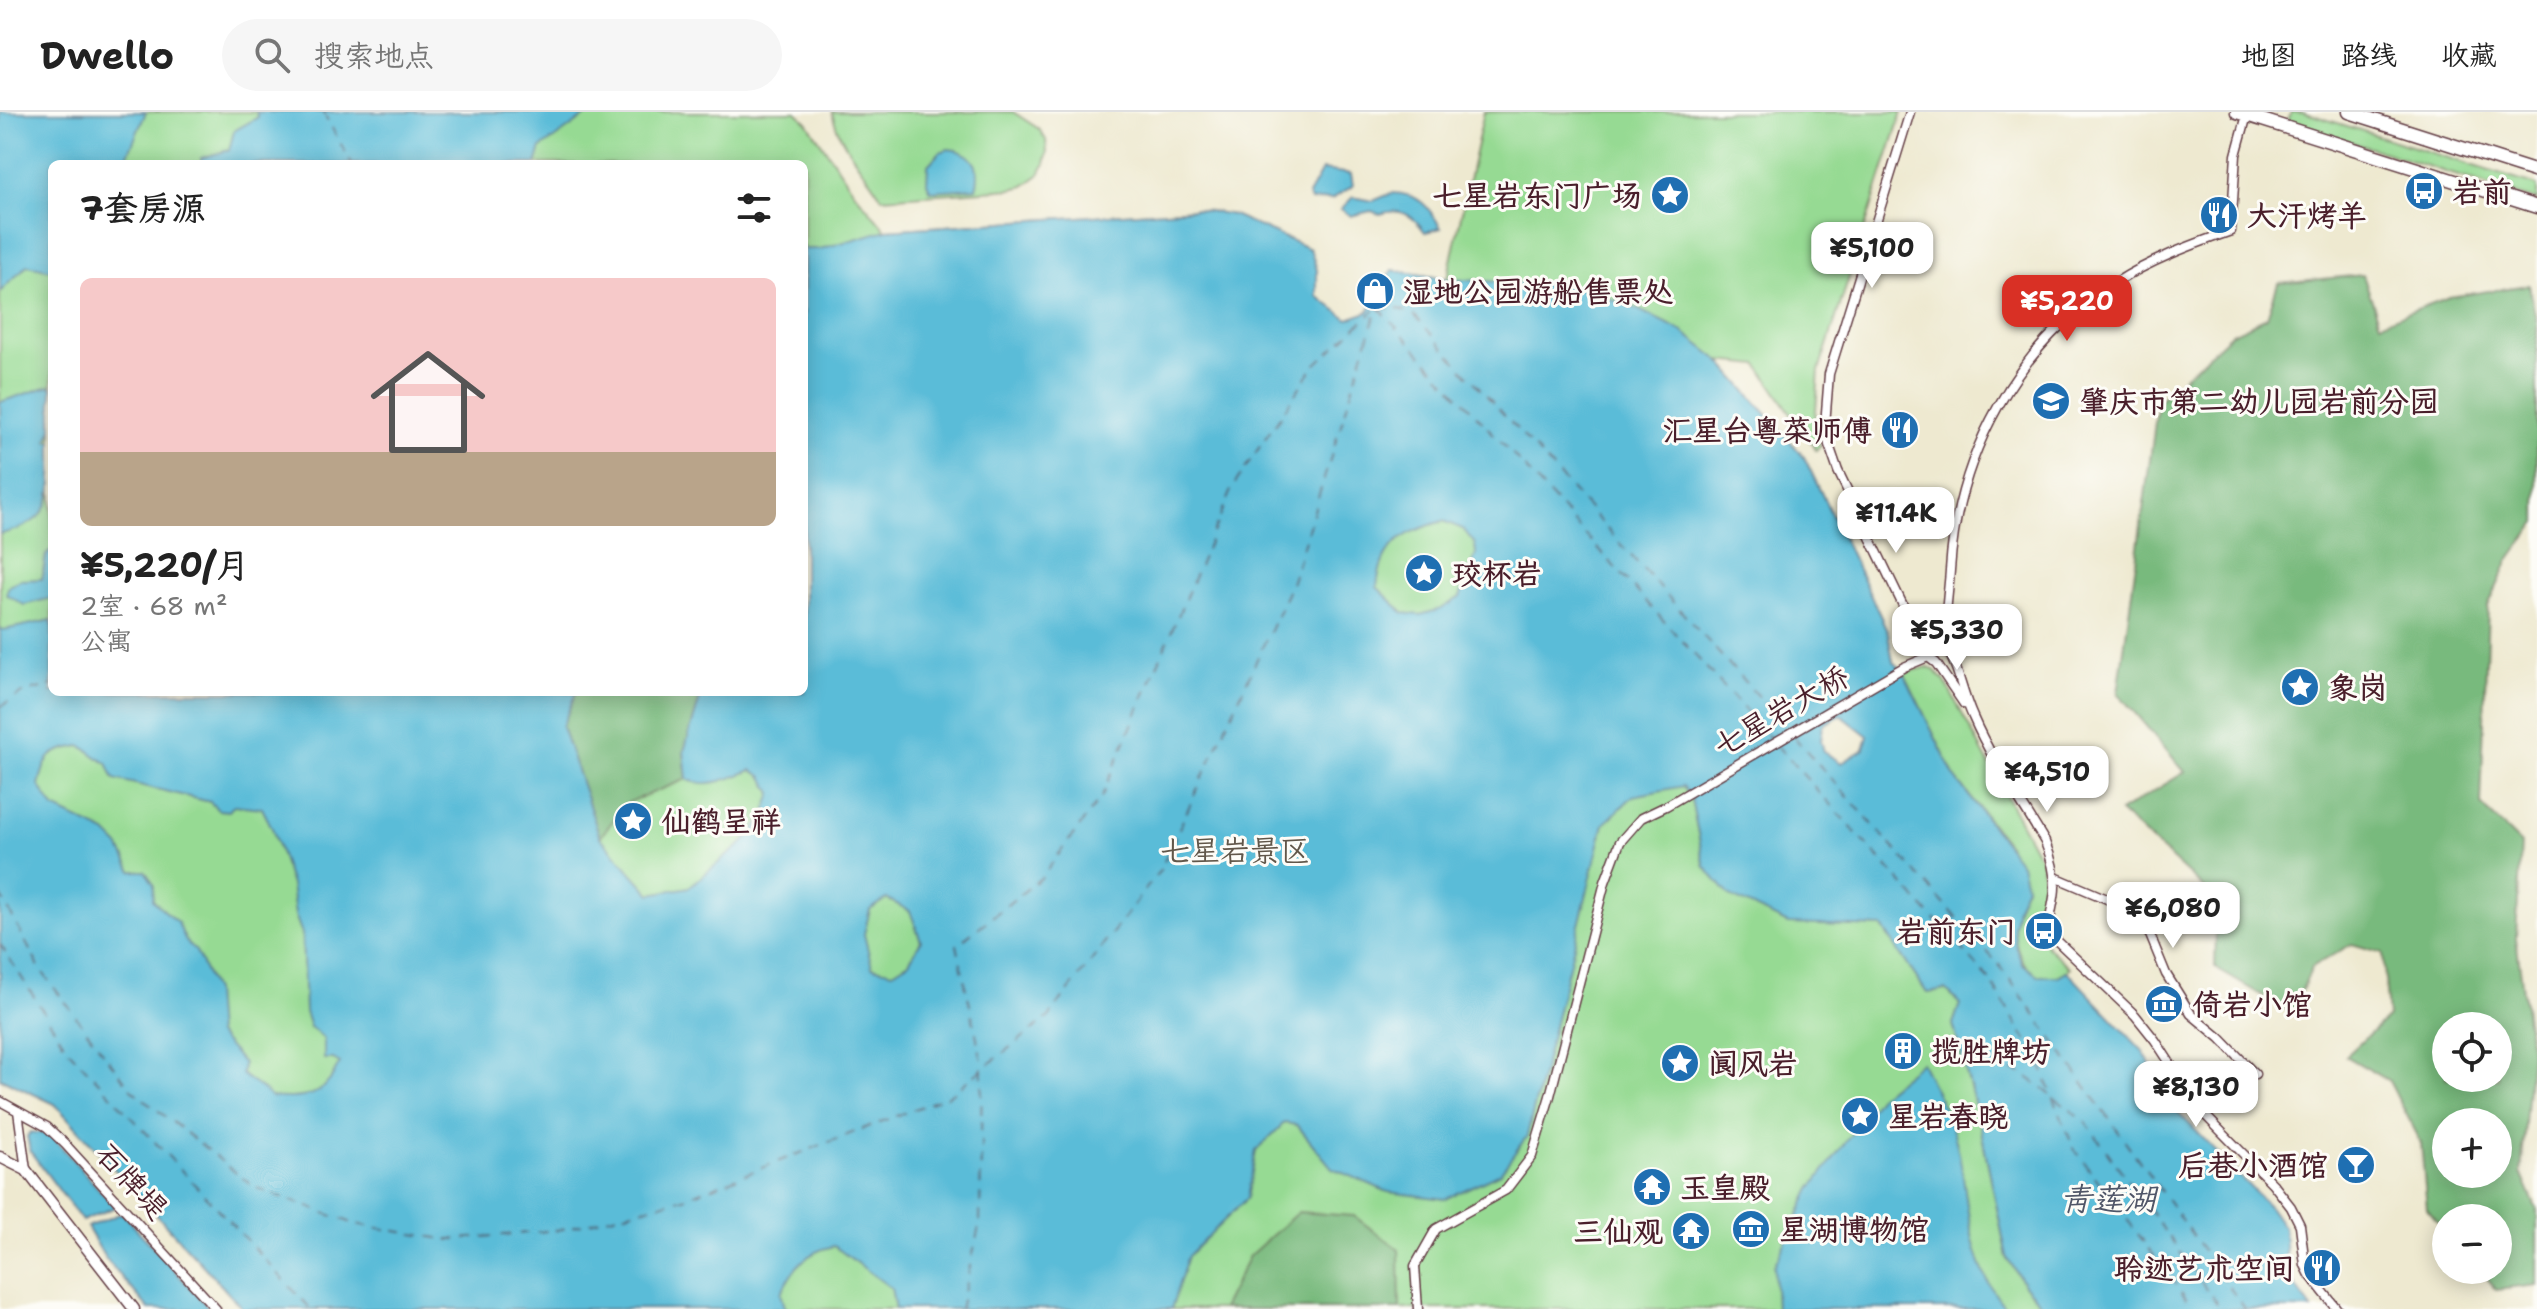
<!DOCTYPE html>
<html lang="zh">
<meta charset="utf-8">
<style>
:root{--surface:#fff;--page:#f6f6f6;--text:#222;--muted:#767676;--line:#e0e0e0;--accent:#d93025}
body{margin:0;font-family:"Shantell Sans","LXGW WenKai TC",sans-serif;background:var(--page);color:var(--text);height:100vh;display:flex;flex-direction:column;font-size:30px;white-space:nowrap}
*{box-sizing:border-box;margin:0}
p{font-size:26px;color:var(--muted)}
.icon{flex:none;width:44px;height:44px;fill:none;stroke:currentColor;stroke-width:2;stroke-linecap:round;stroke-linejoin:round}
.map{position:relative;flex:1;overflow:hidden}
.drawer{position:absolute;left:48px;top:48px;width:760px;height:536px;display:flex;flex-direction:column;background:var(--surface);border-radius:12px;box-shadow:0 4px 20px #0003}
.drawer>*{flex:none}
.fabs{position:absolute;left:2432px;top:900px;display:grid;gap:16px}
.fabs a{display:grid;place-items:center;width:80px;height:80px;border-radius:50%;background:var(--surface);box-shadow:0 4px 20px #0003;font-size:40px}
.price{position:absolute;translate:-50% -68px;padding:0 18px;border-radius:16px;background:#fff;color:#222;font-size:26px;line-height:52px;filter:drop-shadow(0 2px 4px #0008)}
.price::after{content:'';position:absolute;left:50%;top:48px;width:24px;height:18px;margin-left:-12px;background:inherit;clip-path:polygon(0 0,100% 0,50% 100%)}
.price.selected{background:var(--accent);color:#fff}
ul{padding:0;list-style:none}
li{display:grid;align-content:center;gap:16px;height:424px;padding:0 32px}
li+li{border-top:2px solid var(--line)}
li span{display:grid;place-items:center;height:248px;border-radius:12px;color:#555}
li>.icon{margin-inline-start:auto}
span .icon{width:144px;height:144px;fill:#fffc;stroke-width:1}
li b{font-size:34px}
h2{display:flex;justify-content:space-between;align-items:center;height:96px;padding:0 32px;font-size:34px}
header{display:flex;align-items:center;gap:48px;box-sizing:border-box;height:112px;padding:0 40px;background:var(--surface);border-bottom:2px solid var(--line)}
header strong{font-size:38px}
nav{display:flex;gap:44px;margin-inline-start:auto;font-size:28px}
.search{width:560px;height:72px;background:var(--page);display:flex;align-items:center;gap:20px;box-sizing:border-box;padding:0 28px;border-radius:44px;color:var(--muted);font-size:30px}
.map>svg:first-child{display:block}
.green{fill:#96da93;stroke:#707c5f;stroke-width:2;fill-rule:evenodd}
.forest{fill:#78ba7d;stroke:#616c54;stroke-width:2;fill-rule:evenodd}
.water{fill:#5abcd8;stroke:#526e82;stroke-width:2;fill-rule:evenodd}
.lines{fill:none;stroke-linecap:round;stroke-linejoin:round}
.ferry{stroke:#505668;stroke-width:2;stroke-dasharray:10 8;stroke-linecap:butt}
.minor-casing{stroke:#633d44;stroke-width:11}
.tertiary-casing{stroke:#633d44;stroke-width:13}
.primary-casing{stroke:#633d44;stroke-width:15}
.minor{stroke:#fff;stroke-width:8}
.tertiary{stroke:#fff;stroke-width:10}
.primary{stroke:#fff;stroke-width:12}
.labels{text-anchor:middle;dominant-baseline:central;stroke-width:6;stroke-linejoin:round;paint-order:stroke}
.poi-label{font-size:30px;font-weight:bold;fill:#4a1f2b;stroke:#fdfcf7;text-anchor:start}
.street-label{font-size:30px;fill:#4a1f2b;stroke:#fdfcf7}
.park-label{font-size:30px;fill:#61574a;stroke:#fdfcf7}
.water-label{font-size:32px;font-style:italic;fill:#505668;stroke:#fdfcf7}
</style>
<header>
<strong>Dwello</strong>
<div class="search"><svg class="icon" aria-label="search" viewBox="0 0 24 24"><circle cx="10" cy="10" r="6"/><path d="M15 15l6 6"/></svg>搜索地点</div>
<nav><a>地图</a><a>路线</a><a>收藏</a></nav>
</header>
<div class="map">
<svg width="2537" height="1197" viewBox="0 0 2537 1197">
<rect width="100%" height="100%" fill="#fdfcf7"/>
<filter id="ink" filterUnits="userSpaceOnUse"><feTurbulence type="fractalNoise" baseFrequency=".0125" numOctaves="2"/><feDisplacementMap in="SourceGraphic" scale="16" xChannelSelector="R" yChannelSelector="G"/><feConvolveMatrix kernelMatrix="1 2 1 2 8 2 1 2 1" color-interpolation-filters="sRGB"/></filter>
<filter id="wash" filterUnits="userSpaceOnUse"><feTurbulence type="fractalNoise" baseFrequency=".006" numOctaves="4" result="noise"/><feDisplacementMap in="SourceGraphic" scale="32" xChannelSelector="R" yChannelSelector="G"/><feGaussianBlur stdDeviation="1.8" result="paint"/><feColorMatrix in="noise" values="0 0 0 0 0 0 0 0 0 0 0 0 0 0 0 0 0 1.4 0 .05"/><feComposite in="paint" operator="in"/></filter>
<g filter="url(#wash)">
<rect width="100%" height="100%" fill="#eee9d0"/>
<!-- green -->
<path class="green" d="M0 0H796L807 10 855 81 886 118 1196 97 1233 103 1310 137 1317 158V184L1348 208 1368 200 1392 158 1447 167 1484 0H1902L1819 259 1815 311 1820 335 1816 338 1758 253 1720 249 1804 345 1888 520 1893 550 1904 561 1928 555 1936 559 1944 568 2040 747C2050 775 2032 815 2047 834 2053 841 2063 848 2070 856 2038 884 2015 848 2014 817 2013 802 2020 788 2026 774L2008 733 1954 664 1904 561 1691 687 1705 755 1855 812 1882 815 1927 881 1946 878 1960 892 1953 912 1979 1008 2007 1145 2025 1174 2046 1197H243L55 992 0 966ZM52 52H804V580H52Z
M832 0H1013L1039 17 1046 28 1047 41 1045 53 1039 63 1024 74 1012 77 882 86C865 57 839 34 832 0Z
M2291 0H2303L2537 74V89L2288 10Z"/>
<!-- forest -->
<path class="forest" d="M2363 163 2380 211 2449 185 2529 173 2537 212V410L2508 450 2488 494 2481 693 2521 732 2516 826 2531 939 2521 1061 2537 1098V1173L2496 1178 2479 1158H2498V1106H2446V1120L2427 1097 2421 1030 2389 969 2346 944 2388 905 2383 841 2352 832 2312 855 2292 901 2215 856 2217 788 2120 700 2185 660 2118 581 2158 289 2232 221 2267 205 2278 171ZM2498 914V966H2446V914ZM2446 1010H2498V1062H2446Z
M576 580H702L684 639 687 667 627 691 600 725 562 615Z
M1298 1100 1354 1104 1399 1138 1400 1197H1222L1249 1144Z"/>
<!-- water -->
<path class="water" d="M0 0H146L124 52H52V158L27 153 0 180Z
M256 0H587L586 4 541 36 536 52H202L201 46 229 38 234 19 258 5Z
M948 37C970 38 983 54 976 76L931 79 927 71 928 53 940 40Z
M1322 58 1351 62 1353 74 1332 87 1311 89 1308 83Z
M1392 81C1419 82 1428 93 1441 116L1425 120C1413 103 1401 95 1380 102L1371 99 1351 104 1341 97 1353 85 1373 89Z
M1196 97 1233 103 1310 137 1317 158V184L1348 207 1368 200 1392 158 1447 167 1574 174 1633 195 1682 219 1719 248 1804 345 1888 520 1893 550 1904 561 1954 664 2021 752 2026 774 2017 795 2014 814 2016 836 2022 851 2038 864H2058L2067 859 2142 938 2178 1000 2270 1096 2284 1116 2287 1163 2312 1197H2046L2025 1174 2007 1145 1979 1008 1953 912 1960 892 1946 878 1927 881 1882 815 1788 812 1730 784 1705 755 1691 687 1683 674 1633 684 1604 712 1527 1024 1500 1061 1445 1087 1388 1080 1332 1056 1297 1013 1284 1011 1256 1039 1247 1086 1188 1144 1171 1197H895L891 1176 834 1134C805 1140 794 1155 781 1181L785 1195 788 1197H243L55 992 0 966V516L3 518 52 508V580H576L562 615 600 725 651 782 689 775 744 730 763 707 772 681 763 665 752 658C732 665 707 678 687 667L684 639 702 580H804V137H820L886 118ZM1443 409 1463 417 1475 432 1476 442 1460 485 1441 497 1420 503 1404 501 1377 475C1381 431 1404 421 1443 409ZM1841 603 1868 624 1864 637 1842 651 1824 640 1821 628 1823 613ZM80 634C91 638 96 646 107 651L114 667 210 690 218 698 229 699 234 693 262 696 272 716 291 773 295 803 302 822 305 900 310 915 324 927V947H333L340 951C336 956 334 963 330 968 316 988 293 987 271 985 261 974 252 972 242 962L243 951 217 922 214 879 196 839 186 830 178 811 153 788 154 772 145 759H132L119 734 106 721 54 696 39 673C47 642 49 640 80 634ZM887 787 910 799 921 829 909 850 893 860 872 855 864 822 870 798Z
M49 274 52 275V317L47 329 52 330C52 379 59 410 0 422V290Z
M52 437V486L24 493 6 482 9 474 20 468 42 467 46 443Z
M1921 950C1933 975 1949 1002 1956 1029 1972 1091 1962 1143 2006 1197H1776L1774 1154 1811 1077 1880 983Z
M31 1020 50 1022 115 1095 82 1109 30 1039 27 1024Z
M122 1101 210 1197H149L105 1146 87 1115Z"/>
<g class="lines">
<!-- ferry -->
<path class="ferry" d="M323 0 352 52
M1379 196 1400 197 1415 204 1790 620
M1379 196 1773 629
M0 595 23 581 52 573
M1794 625 2001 855 2245 1197
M1777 634 1989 867 2040 951 2073 1035 2194 1197
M0 782 40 857 131 977 254 1075 355 1112 449 1128 559 1118 684 1086 948 984 1049 905 1160 758 1290 475 1378 195
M0 832 67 936 311 1197
M1977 949 2024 962 2051 983
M2056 987 2085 1009 2221 1197
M960 1197 980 1111 982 949 957 833 1042 765 1102 684 1232 376 1314 254 1375 198"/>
</g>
</g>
<g filter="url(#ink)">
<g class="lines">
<defs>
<path id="minor" d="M1910 0 1829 262 1825 313 1829 333 1838 359 1928 545 1936 551 1964 592
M2247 3 2236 43 2231 119C2191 133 2151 148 2115 171 2016 233 1957 343 1950 458 1949 477 1943 515 1946 531 1948 540 1954 550 1957 559 1962 574 1966 590 1973 605 1992 649 2021 689 2045 730 2051 745 2055 759 2055 775 2055 793 2045 809 2054 826L2135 903 2155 928 2201 999 2273 1072 2291 1095 2300 1113 2305 1153 2310 1163 2337 1197
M1927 541 1932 531 1939 529 1946 532
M2055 765 2107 787 2136 806 2150 823 2166 862 2191 902 2220 926 2255 962
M0 989 47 1015 65 1032 216 1197
M18 999 26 1058
M1418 1197 1415 1154 1436 1117 1506 1078 1532 1044 1550 984 1605 770 1620 730 1641 706 1666 694 1904 555 1928 545"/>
<path id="tertiary" d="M0 1045 26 1058 134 1197"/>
<path id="primary" d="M2237 0 2537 95
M2349 0 2537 60"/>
</defs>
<!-- minor casing -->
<use href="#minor" class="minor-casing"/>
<!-- tertiary casing -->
<use href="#tertiary" class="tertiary-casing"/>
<!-- primary casing -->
<use href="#primary" class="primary-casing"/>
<!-- minor -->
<use href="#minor" class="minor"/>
<!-- tertiary -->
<use href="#tertiary" class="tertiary"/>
<!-- primary -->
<use href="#primary" class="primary"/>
</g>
</g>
<!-- icons -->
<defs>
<symbol id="bus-disc" viewBox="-11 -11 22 22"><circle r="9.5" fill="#1f6fb2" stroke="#fdfcf7"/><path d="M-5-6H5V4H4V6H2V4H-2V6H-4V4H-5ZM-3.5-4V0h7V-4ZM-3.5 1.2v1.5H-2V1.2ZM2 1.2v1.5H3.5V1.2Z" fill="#fff"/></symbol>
<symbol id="sight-disc" viewBox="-11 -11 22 22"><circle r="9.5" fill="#1f6fb2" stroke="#fdfcf7"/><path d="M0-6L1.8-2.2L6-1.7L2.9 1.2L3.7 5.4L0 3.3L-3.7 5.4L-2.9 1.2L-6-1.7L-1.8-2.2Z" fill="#fff"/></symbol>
<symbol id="restaurant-disc" viewBox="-11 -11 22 22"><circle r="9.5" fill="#1f6fb2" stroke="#fdfcf7"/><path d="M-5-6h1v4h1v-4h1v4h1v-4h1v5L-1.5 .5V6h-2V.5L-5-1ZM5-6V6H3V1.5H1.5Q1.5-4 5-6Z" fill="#fff"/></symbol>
<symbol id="shop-disc" viewBox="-11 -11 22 22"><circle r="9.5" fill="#1f6fb2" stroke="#fdfcf7"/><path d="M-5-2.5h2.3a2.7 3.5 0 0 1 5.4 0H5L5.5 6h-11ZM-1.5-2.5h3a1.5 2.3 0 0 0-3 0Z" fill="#fff"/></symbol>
<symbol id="school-disc" viewBox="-11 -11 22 22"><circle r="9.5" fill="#1f6fb2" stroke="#fdfcf7"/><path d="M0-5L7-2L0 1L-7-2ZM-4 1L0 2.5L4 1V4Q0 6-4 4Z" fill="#fff"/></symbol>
<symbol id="museum-disc" viewBox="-11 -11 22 22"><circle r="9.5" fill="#1f6fb2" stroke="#fdfcf7"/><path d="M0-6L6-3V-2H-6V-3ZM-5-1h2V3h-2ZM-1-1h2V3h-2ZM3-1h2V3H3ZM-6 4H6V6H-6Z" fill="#fff"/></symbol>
<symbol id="building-disc" viewBox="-11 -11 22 22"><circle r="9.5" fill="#1f6fb2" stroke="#fdfcf7"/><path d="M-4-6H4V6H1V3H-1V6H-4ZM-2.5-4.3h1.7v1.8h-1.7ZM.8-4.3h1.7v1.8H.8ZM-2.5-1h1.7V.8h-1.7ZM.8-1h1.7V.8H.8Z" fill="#fff"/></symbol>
<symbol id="bar-disc" viewBox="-11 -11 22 22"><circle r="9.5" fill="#1f6fb2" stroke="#fdfcf7"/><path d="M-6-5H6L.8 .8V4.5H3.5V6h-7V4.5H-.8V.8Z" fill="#fff"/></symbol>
<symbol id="temple-disc" viewBox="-11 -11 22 22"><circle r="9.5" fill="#1f6fb2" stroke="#fdfcf7"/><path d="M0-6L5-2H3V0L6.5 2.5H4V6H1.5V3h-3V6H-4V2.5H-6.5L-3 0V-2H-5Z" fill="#fff"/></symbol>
</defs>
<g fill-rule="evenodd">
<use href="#bus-disc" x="2402" y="57" width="44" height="44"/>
<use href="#sight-disc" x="1648" y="61" width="44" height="44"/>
<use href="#restaurant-disc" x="2197" y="81" width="44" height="44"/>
<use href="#shop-disc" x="1353" y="157" width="44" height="44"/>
<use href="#school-disc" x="2029" y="267" width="44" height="44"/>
<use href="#restaurant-disc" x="1878" y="296" width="44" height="44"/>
<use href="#sight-disc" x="1402" y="439" width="44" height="44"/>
<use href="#sight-disc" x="2278" y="553" width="44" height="44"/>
<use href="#sight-disc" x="611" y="687" width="44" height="44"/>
<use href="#bus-disc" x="2022" y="797" width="44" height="44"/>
<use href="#museum-disc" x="2142" y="870" width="44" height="44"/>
<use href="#building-disc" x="1881" y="917" width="44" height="44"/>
<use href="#sight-disc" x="1658" y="929" width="44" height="44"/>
<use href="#sight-disc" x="1838" y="982" width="44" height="44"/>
<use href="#bar-disc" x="2334" y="1031" width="44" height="44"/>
<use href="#temple-disc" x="1630" y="1053" width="44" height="44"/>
<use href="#museum-disc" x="1729" y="1095" width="44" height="44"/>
<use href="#temple-disc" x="1669" y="1097" width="44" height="44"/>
<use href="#restaurant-disc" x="2300" y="1134" width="44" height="44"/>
</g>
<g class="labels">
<!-- poi labels -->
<g class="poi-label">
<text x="2452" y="79">岩前</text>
<text x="1642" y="83" text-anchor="end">七星岩东门广场</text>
<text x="2247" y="103">大汗烤羊</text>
<text x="1403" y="179">湿地公园游船售票处</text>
<text x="2079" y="289">肇庆市第二幼儿园岩前分园</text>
<text x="1872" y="318" text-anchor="end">汇星台粤菜师傅</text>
<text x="1452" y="461">珓杯岩</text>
<text x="2328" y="575">象岗</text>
<text x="661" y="709">仙鹤呈祥</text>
<text x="2016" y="819" text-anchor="end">岩前东门</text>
<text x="2192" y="892">倚岩小馆</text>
<text x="1931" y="939">揽胜牌坊</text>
<text x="1708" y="951">阆风岩</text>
<text x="1888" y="1004">星岩春晓</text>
<text x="2328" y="1053" text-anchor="end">后巷小酒馆</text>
<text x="1680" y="1075">玉皇殿</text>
<text x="1779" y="1117">星湖博物馆</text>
<text x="1663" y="1119" text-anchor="end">三仙观</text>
<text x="2294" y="1156" text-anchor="end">聆迹艺术空间</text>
</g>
<!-- street labels -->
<g class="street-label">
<text transform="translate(1781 599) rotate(-30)">七星岩大桥</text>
<text transform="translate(132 1069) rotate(48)">石牌堤</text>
</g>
<!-- park labels -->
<g class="park-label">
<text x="1235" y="738">七星岩景区</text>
</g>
<!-- water labels -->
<g class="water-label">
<text x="2108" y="1086">青莲湖</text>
</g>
</g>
</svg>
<div class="fabs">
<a><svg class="icon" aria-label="locate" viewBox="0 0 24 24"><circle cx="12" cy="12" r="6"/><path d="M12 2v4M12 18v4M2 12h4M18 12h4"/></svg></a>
<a>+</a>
<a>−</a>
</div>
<b class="price" style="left:1872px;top:178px">¥5,100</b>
<b class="price selected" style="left:2067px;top:231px">¥5,220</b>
<b class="price" style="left:1896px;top:443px">¥11.4K</b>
<b class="price" style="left:1957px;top:560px">¥5,330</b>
<b class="price" style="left:2047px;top:702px">¥4,510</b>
<b class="price" style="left:2173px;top:838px">¥6,080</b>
<b class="price" style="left:2196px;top:1017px">¥8,130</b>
<section class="drawer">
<h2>7套房源<svg class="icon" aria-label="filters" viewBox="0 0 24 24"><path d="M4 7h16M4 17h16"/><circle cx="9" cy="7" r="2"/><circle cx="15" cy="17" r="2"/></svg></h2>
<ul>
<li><span style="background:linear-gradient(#f6c9c9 70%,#b9a48a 0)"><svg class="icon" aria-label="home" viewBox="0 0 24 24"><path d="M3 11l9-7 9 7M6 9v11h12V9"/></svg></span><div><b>¥5,220/月</b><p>2室 · 68 m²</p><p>公寓</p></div></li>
</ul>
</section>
</div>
